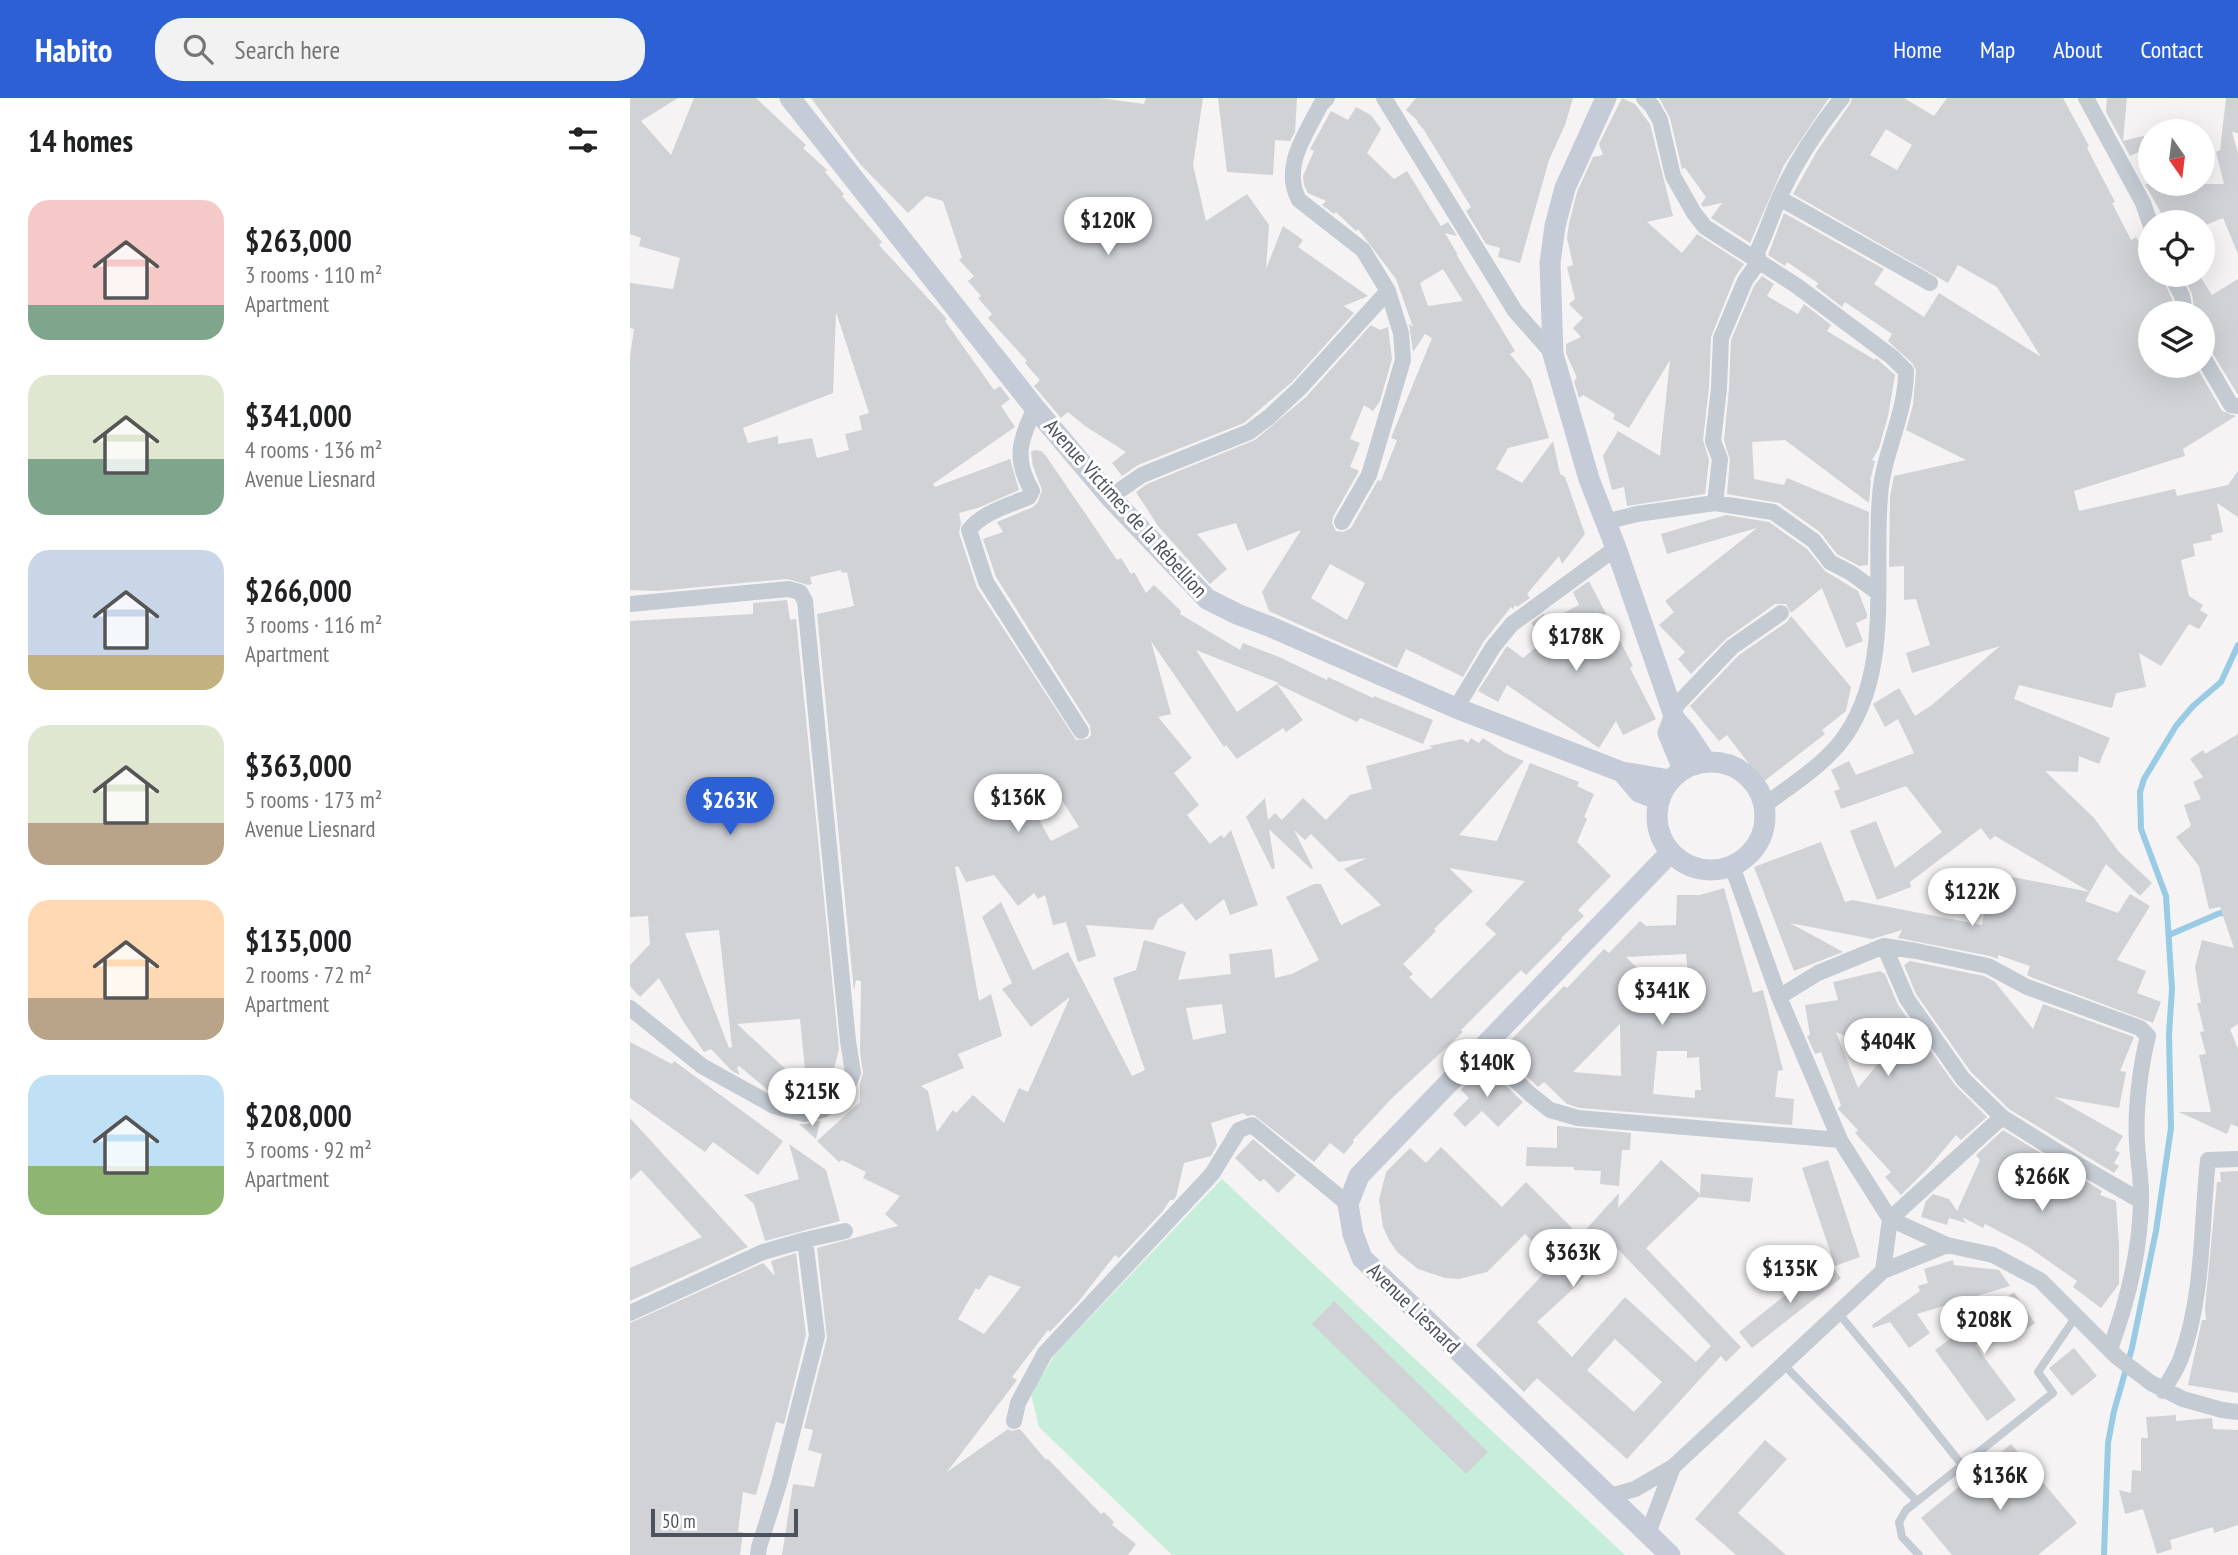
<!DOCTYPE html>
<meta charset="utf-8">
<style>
:root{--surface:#fff;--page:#f2f2f2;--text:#202124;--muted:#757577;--accent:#2d60d5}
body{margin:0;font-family:"PT Sans Narrow",sans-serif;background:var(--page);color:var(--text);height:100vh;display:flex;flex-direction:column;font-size:26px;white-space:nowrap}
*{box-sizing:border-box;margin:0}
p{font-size:23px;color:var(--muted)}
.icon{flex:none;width:38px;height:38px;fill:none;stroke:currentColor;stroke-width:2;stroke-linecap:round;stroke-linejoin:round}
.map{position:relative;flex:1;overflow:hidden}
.side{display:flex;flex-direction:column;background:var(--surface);width:630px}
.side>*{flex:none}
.needle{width:46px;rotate:166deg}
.buttons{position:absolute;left:1508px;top:21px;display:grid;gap:14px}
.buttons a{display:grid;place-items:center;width:77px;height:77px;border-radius:50%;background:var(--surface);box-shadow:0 7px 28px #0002;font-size:35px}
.scale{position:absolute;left:21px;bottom:18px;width:147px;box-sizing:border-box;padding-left:7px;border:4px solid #4c535f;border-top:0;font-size:19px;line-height:24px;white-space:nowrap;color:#4c535f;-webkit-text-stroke:5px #fff;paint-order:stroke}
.price{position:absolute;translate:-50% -60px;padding:0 16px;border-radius:24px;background:#fff;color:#222;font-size:23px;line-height:46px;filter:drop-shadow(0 2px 4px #0008)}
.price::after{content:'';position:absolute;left:50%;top:42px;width:21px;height:16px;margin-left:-10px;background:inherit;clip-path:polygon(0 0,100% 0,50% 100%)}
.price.on{background:var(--accent);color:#fff}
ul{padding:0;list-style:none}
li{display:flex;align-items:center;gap:21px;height:175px;padding:0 28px}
li span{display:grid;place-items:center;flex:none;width:196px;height:140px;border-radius:21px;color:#555}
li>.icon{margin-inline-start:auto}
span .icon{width:84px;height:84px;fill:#fffc;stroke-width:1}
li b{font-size:30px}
h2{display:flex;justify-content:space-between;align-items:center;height:84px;padding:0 28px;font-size:30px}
header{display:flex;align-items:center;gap:42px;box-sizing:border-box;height:98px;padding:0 35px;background:var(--accent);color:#fff}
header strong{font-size:33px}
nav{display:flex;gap:38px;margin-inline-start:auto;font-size:24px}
.search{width:490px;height:63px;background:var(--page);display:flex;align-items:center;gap:18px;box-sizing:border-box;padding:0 24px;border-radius:28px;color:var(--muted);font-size:26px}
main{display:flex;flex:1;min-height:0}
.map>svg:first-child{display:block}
.green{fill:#c7eddb}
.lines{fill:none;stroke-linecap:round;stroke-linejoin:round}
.stream{stroke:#99cbe5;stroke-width:6}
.building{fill:#d0d2d6;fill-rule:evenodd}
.lane{stroke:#c5cbd3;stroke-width:8}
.street{stroke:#c5cbd3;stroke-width:16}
.secondary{stroke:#c6ccd7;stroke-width:21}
.labels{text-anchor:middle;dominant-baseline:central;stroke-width:6;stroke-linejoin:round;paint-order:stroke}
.street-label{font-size:21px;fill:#4c535f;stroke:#fff}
</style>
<header>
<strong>Habito</strong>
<div class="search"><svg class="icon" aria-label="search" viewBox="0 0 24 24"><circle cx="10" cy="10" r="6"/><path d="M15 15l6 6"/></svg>Search here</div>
<nav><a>Home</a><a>Map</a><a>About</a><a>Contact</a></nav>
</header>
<main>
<section class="side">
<h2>14 homes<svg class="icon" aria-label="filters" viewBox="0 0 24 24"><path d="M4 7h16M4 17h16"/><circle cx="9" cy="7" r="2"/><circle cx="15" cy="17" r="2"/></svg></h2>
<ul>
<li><span style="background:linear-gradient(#f6c9c9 75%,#7fa58c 0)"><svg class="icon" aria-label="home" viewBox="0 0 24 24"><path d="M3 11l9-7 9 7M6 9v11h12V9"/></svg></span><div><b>$263,000</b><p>3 rooms · 110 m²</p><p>Apartment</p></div></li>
<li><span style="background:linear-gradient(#dfe7d0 60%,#7fa58c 0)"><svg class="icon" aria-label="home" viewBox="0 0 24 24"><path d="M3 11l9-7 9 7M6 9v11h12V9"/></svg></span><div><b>$341,000</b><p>4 rooms · 136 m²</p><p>Avenue Liesnard</p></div></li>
<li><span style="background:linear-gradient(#c9d6e8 75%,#c2b280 0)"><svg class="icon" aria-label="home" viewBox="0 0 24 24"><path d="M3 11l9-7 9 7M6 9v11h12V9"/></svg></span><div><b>$266,000</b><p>3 rooms · 116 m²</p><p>Apartment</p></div></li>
<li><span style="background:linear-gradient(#dfe7d0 70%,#b9a48a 0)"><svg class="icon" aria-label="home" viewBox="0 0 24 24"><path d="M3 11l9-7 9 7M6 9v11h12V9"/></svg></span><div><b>$363,000</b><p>5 rooms · 173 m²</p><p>Avenue Liesnard</p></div></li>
<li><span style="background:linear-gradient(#ffd9b3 70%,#b9a48a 0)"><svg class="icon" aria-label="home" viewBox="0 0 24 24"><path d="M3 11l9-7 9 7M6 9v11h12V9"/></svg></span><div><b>$135,000</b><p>2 rooms · 72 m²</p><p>Apartment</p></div></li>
<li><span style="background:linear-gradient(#bfe0f5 65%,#8fb573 0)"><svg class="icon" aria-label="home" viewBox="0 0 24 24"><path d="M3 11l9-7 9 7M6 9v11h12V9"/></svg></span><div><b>$208,000</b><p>3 rooms · 92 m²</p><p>Apartment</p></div></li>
</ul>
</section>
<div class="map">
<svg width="1608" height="1457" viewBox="0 0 1608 1457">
<rect width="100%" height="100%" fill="#f5f3f3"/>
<!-- green -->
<path class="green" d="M592 1081 995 1457H542L409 1329 401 1296 426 1255Z"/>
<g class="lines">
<!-- stream -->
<path class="stream" d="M1539 837 1590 815 1608 816
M1474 1457 1478 1345 1484 1313 1502 1250 1526 1133 1541 1030 1539 936 1542 891 1536 798 1511 731 1510 694 1514 681 1546 628 1563 608 1591 584 1608 547"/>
</g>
<!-- building -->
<path class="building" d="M0 0H48L11 23 41 57 64 0H126L176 47 173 50 197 72 195 74 214 96 212 98 252 144 249 147 317 221 315 223 364 292 370 288 380 301 371 308 385 329 303 386 305 389 380 361 389 392 348 410 329 415 331 425 329 435 347 490 446 642 457 641 461 637 460 628 366 479 353 441 373 434 367 424 403 409 408 404 412 392 403 368 401 354 405 352 411 353 416 358 487 462 491 460 501 476 504 474 516 495 524 487 551 513 550 516 610 552 613 545 649 559 697 582 698 579 743 600 744 598 803 622 793 646 730 620 727 624 647 586 649 585 566 552 607 614 647 586 673 622 656 634 653 630 607 661 596 647 594 649 521 543 541 616 528 619 562 660 544 675 569 707 557 717 580 746 591 737 594 740 601 732 628 807 600 817 594 801 566 823 552 805 528 821 523 832 456 827 466 858 448 864 436 824 423 827 415 797 408 801 404 795 388 808 364 777 336 784 328 768 325 769 349 903 361 896 372 938 328 956 334 970 291 988 298 993 307 1034 323 1012 326 1015 343 997 374 1025 389 990 398 994 440 899 401 929 372 891 382 885 352 819 371 804 403 872 438 854 502 978 515 972 483 880 506 872 514 842 556 854 548 882 601 876 599 856 642 851 645 880 662 876 689 862 656 799 684 786H691L711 827 751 807 714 771 737 760 709 764 681 736 675 742 664 732 683 770 681 771 639 731 645 770 642 771 616 719 635 700 638 722 645 715 652 722 673 700 696 722 720 697 742 691 736 668 803 650 799 648 832 641 838 645 841 640 849 645 853 640 875 655 894 663 829 737 867 743 900 665 949 684 947 688 964 696 954 719 957 721 947 744 981 778 948 812 954 818 931 840 932 841 896 877 891 872 831 932 833 934 762 1000 723 1042 724 1044 714 1056 700 1045 684 1064 624 1017 617 1018 613 1015 581 1025 587 1047 581 1058 554 1065 546 1099 543 1102H540L533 1113 489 1160 485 1157 449 1203 420 1234 418 1232 382 1279 387 1282 317 1374 378 1331 382 1333 390 1331 416 1362 418 1361 471 1416 474 1414 484 1424 482 1427 506 1446 498 1457H152L163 1386 184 1389 192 1356 178 1352 183 1332 174 1330 197 1240 187 1150 268 1128 255 1116 270 1098 233 1080 236 1074 212 1062 209 1064 187 1043 230 1004V986L233 974 230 954 231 883 226 882 224 893 187 516 224 508 217 474 212 475 211 472 180 479 182 486 178 487 157 481 27 493 0 492V259L4 231 0 230V185L43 191 50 160 9 148 11 140 0 136ZM206 214 239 315 229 318 232 332 215 336 219 352 187 360 182 340 148 346V338L118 345 113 330 203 295ZM430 699 449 729 421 743 404 713ZM819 770 895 783 855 826 866 836 801 901 779 879 783 876 773 866 806 833 804 831 843 793ZM592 906 596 935 563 942 556 910ZM359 1177 391 1189 354 1236 328 1221 346 1190 349 1192Z
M181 0H470L514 6 516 0H573L563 67 576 123 617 96 639 127 636 171 653 128 673 142 668 149 738 198 714 208 724 215 662 284 614 325 508 367 492 378 482 365 496 354 455 328 438 314 431 320 404 288 410 282 395 265 397 263 358 220 362 216 348 200 351 198 338 183 344 178 329 162 332 160 313 103 296 98 278 115 230 66Z
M588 0H667L665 34 660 43 645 42 643 77 597 74Z
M786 0H943L935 27 919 62 890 165 868 159 870 150 856 146 836 113 841 109 794 32 787 24 788 23 776 12Z
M992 0 1005 6 1020 26 1043 118 1017 124 1052 155 1067 136 1114 166 1105 179 1081 239 1079 289 1073 342 1079 362 1075 396 997 408 994 389 982 392 973 358 988 333 1030 358 1040 262 999 330 983 321 985 316 953 297 949 300 944 283 947 280 936 255V246L951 239 943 230 953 220 939 206 945 201 937 169 943 167 937 140 939 126 947 94 963 59 973 57 969 46Z
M1029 0H1199L1154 67 1120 145 1081 120 1092 105 1073 109 1071 106 1076 99 1055 70 1052 71 1040 20Z
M1222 0H1274L1304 18 1317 0H1433L1459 48 1457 50 1485 104 1482 105 1501 142 1506 139 1521 160V177H1531L1542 201 1544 215H1521V268H1566L1592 313 1606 318 1553 351 1555 358 1444 393 1449 413 1545 391 1547 398 1598 387 1608 373V419L1587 405 1593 434 1581 437 1582 442 1563 446 1565 458 1551 462 1559 498 1573 507 1570 512 1578 517 1569 531 1559 526 1531 568 1509 555 1516 589 1486 595 1482 610 1389 587 1384 601 1480 640 1469 666 1449 658 1448 674 1415 673 1464 720 1489 754 1522 785 1510 798 1476 766 1460 794 1365 738 1360 742 1351 730 1280 784 1281 789 1247 802 1220 733 1246 723 1265 770 1312 734 1276 688 1211 711 1204 693 1210 691 1201 672 1219 663 1226 677 1284 655 1268 621 1255 629 1243 606 1269 590 1285 618 1302 607 1370 548 1282 575 1276 555 1300 547 1286 501 1274 502V468L1259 469 1260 399 1264 378 1336 362 1276 332 1283 307 1286 273 1283 266 1258 243 1262 236 1215 204 1212 209 1186 189 1188 185 1157 164 1155 168 1138 157 1154 115 1254 171 1244 186 1294 219 1309 195 1411 259 1367 189 1328 167 1318 185 1163 96 1187 53 1220 6ZM1256 31 1282 47 1267 72 1240 57Z
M1477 0H1497L1493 43 1521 36V48L1500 58 1476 14Z
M1596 0H1608V35L1602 34 1608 55V156L1593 120 1573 128V124H1536L1515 86H1594L1586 54 1590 52Z
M726 9 741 17 751 31 737 55 764 81 777 73 811 128 818 124 827 138 815 135 828 157 826 156 885 253 880 256 901 282 919 340 878 350 866 371 892 385 923 343 930 376 935 379 955 436 932 466 929 458 897 496 900 500 887 509 885 507 883 511 881 509 854 543 833 579 776 551 767 570 639 513 632 494 671 432 617 453 606 425 567 436 597 471 580 486 528 428 506 394 517 386 625 342 676 299 741 227 750 232 758 229 762 261 750 303 743 313 734 307 720 341 730 345 720 369 729 373 703 419 702 425 706 433 713 434 721 430 748 382 751 383 767 342 761 340 802 240 795 236 783 254 779 226 783 229 766 181 728 131 726 133 706 114 704 116 692 107 696 103 678 95 674 87 673 78 684 53 680 51 701 13 718 22ZM813 171 833 203 798 208 790 185ZM700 466 735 485 717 522 681 500Z
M1553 177H1569L1582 197 1608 181V297L1582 254 1573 249V215H1565L1562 196Z
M1132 178 1144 186 1137 198 1168 216 1174 206 1201 227 1197 233 1245 262 1246 260 1265 277 1258 318 1249 350 1242 362 1245 363 1240 383 1241 382 1239 405 1155 342 1122 344 1124 381 1154 387 1157 380 1239 414 1238 467 1229 468 1207 456 1190 434 1149 405 1097 396 1100 362 1094 342 1099 291 1101 242 1124 188Z
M1096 417 1139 424 1177 451 1195 473 1228 493 1237 516V520L1226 525 1233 543 1216 550 1192 490 1161 515 1156 506H1145L1096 541 1061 576 1048 561 1055 554 1029 527 1044 514 1035 503 1127 430 1037 456 1031 436Z
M959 483 1003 568 1000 570 1026 621 993 637 986 623 969 650 877 587 868 604 848 593 877 548 893 560 915 542 901 525 913 516 917 521 924 516 926 519 949 507 943 494Z
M157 502 160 522 166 521 209 951 198 995 188 1002 174 1005 168 1004 171 986 177 991 170 921 107 926 161 976 139 993 109 968 107 970 110 977 102 973 81 951 74 954 53 923 29 880 10 899 0 888V867L20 846 18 818 0 819V523L123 516V505ZM89 832 102 949 99 950 55 835Z
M1161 518 1221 589 1216 613 1192 632 1195 636 1133 684 1097 637 1089 643 1060 608 1109 557 1157 524Z
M1608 636V926L1600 931 1608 951V1029L1601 1026 1597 1036 1549 1014H1581L1569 957 1576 956 1570 934 1574 933 1567 905H1571L1565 869 1572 842 1604 850 1590 809 1579 811 1569 768 1546 739 1561 728 1554 707 1571 701 1563 684 1573 679 1560 661 1573 652 1575 656Z
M1191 744 1215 804 1222 802 1352 827 1362 775 1460 794 1455 803 1488 815 1500 796 1520 808 1487 862 1516 873 1507 895 1531 904 1523 925 1401 879 1397 877 1400 868 1368 857V861L1360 858 1268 840 1272 832 1242 841 1160 825 1213 854 1164 873 1124 769Z
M1094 790 1123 895 1133 892 1153 972 1148 973 1145 999 1164 1001 1162 1027 950 1010 937 1006 914 984 908 989 870 953 934 888 937 890 974 851 979 855 1010 823 1016 828 1046 827 1047 797H1070ZM1056 856 1059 887H1025L996 859ZM990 926 991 978 943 974ZM1027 953H1057V960L1069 959 1071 992H1065V1000L1023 996Z
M1280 863 1354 878 1365 884 1403 931 1413 906 1504 939 1490 973 1496 974 1489 1010 1424 999 1493 1038 1485 1052 1490 1055 1484 1065 1489 1068 1484 1075 1379 1011 1341 974 1286 896 1274 867Z
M1250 873 1255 876 1268 907 1325 987 1357 1019 1331 1042 1326 1037 1301 1067 1271 1097 1255 1079 1261 1074 1225 1035 1228 1032 1208 1011 1211 1007 1191 954 1185 956 1177 938 1180 937 1175 907 1208 902 1203 884ZM1206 934 1256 956 1228 990Z
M0 944 42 966 44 963 153 1043 128 1077 83 1044 75 1054 0 1000Z
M855 968 893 1004 868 1029 852 1013 835 1029 823 1016 839 1000 831 992Z
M0 1020 118 1149 0 1203V1170L72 1139 11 1072 0 1082Z
M190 1023 186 1041 169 1026H176Z
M927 1028 1001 1035 1000 1052H992L989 1088 970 1086 971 1073 944 1072V1069L896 1068 897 1049 927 1050Z
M1373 1032 1472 1093 1470 1097 1486 1103 1489 1147V1186L1471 1210 1443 1189 1447 1183 1397 1148 1355 1126 1353 1130 1332 1119 1336 1125 1319 1120 1317 1127 1291 1119 1296 1103 1303 1096 1319 1101 1327 1113 1350 1062 1346 1057Z
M623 1041 666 1077 648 1095 634 1081 630 1084 605 1060Z
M159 1046 196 1072 210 1123 135 1143 124 1106 114 1097 169 1081Z
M811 1049 872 1109 896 1084 950 1138 989 1095 988 1110 1031 1062 1070 1096 1071 1076 1123 1080 1120 1104 1069 1099 1016 1150 1111 1249 1096 1264 1091 1258 997 1361 907 1280 894 1294 846 1247 924 1165 895 1136 857 1174 829 1181 815 1180 788 1171 767 1154 759 1142 753 1129 749 1102 756 1074 780 1050 796 1065ZM983 1146 1081 1248 1066 1264 995 1199 942 1259 907 1224 944 1190ZM985 1241 1032 1284 1004 1314 957 1272Z
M1198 1062 1230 1159 1205 1168 1172 1070Z
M1608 1073V1295L1558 1287 1572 1222H1576L1575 1210 1587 1084H1591L1590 1074Z
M166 1155 176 1237 154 1326 146 1324 126 1397 113 1394 108 1434H113L110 1457H0V1225L133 1165 145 1178 141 1163Z
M1323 1162 1324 1167 1369 1172 1380 1188 1287 1216 1300 1235 1279 1250 1260 1224 1243 1230 1242 1227 1290 1193 1288 1188 1298 1185 1294 1171Z
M1198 1163 1211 1180 1122 1250 1109 1234Z
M1384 1194 1405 1225 1391 1235 1382 1222 1345 1247 1386 1302 1357 1323 1305 1252Z
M704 1203 858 1354 836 1376 682 1226Z
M1444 1250 1467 1278 1442 1298 1419 1270Z
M1546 1317V1323L1582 1320 1583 1331 1608 1332V1427L1584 1435 1583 1429 1540 1442 1542 1451 1527 1456 1513 1411 1495 1416 1489 1392 1501 1395 1502 1372 1511 1373V1340H1518L1516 1319Z
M1135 1342 1157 1361 1108 1415 1156 1457H1106L1065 1421Z
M1381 1346 1447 1425 1408 1457H1322L1291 1420Z"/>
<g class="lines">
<!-- lane -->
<path class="lane" d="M1209 1216 1274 1294 1332 1367
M1154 1267 1287 1403
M1289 1457 1272 1439 1269 1424 1276 1412 1423 1295 1408 1274 1447 1217"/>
<!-- street -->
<path class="street" d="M697 0 691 6C676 36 651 69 669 102L733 152 758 193 771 235 773 262 739 377 712 424
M754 0 885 213 923 256
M1014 0 1022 8 1030 22 1043 78 1064 115 1075 129 1167 188 1262 259 1276 273C1276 317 1253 355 1250 398 1243 479 1264 578 1209 646 1189 670 1160 688 1135 707
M1456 0 1513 105 1521 128
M1149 100 1300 185
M1541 177 1552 198 1555 215
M1573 259 1601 307 1608 308
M405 310C390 342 383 360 402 393L399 399C378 408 353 414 339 432L356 484 451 633
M480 399 512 377 619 334 639 319 669 291 758 193
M1085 405 1090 361 1083 343 1089 290 1091 240 1115 183 1129 163 1127 154C1136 136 1142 116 1150 98 1166 63 1188 30 1212 0
M975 424 1007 416 1085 405 1143 414 1184 443 1200 464 1221 475 1247 494
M0 506 158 491 170 494 175 503 218 943 223 975 216 993 193 1012 174 1016 144 1008 72 968 0 910
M826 610 863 549 882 526 986 450
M1042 612 1102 549 1151 515
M1102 768 1149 899 1210 1042 1260 1121 1317 1147 1363 1157 1410 1182 1487 1259 1521 1285 1553 1301 1592 1312 1608 1314
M1254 848 1277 901 1333 981 1372 1019 1452 1069 1511 1103
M1149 899 1188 875 1254 848 1286 853 1358 868 1397 889 1510 930 1518 938C1510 970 1505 1012 1507 1045 1508 1064 1512 1084 1511 1104 1510 1153 1497 1205 1480 1251
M851 950 900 996 920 1012 948 1020 1210 1042
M1253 1173 1260 1121 1372 1019
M0 1215 133 1154 175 1142 215 1133
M1533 1293C1539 1282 1547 1271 1551 1260 1574 1198 1571 1127 1578 1062L1608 1061
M384 1323 388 1305 415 1255 582 1076 609 1032 622 1027 718 1106
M980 1398 1005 1391 1043 1369 1253 1173 1317 1147
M1018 1435 1043 1369
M128 1457 129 1449 149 1386 187 1238 175 1142"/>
<!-- secondary -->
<path class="secondary" d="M160 0 405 310 480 399 577 501 607 516 641 529 826 610 992 674 1040 682
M976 0 935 90 925 128 920 165 923 256 959 381 986 450 1042 612 1044 620 1038 635 1053 671
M1044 620 1056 634 1076 664
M1027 718a54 54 0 1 1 108 0a54 54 0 1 1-108 0Z
M992 674 1009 694 1029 702
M1040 1457 732 1160 723 1136 718 1106 729 1078 1041 754"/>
</g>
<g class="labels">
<!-- street labels -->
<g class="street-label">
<text transform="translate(496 410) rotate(48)">Avenue Victimes de la Rébellion</text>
<text transform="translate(784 1210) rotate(44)">Avenue Liesnard</text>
</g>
</g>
</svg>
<div class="buttons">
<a><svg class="needle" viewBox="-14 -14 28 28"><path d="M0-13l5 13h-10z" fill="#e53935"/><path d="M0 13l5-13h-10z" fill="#757577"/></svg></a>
<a><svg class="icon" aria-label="locate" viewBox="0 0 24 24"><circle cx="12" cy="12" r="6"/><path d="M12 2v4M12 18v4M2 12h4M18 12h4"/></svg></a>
<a><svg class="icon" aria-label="layers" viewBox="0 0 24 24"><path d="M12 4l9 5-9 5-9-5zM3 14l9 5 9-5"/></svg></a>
</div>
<div class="scale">50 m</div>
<b class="price" style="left:478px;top:159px">$120K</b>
<b class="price" style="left:946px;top:575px">$178K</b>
<b class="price" style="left:388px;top:736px">$136K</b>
<b class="price on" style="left:100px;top:739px">$263K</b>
<b class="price" style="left:1342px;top:830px">$122K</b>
<b class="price" style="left:1032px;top:929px">$341K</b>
<b class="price" style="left:1258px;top:980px">$404K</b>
<b class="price" style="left:857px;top:1001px">$140K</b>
<b class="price" style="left:182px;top:1030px">$215K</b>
<b class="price" style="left:1412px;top:1115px">$266K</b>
<b class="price" style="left:943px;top:1191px">$363K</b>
<b class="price" style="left:1160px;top:1207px">$135K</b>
<b class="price" style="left:1354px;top:1258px">$208K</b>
<b class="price" style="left:1370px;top:1414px">$136K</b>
</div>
</main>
